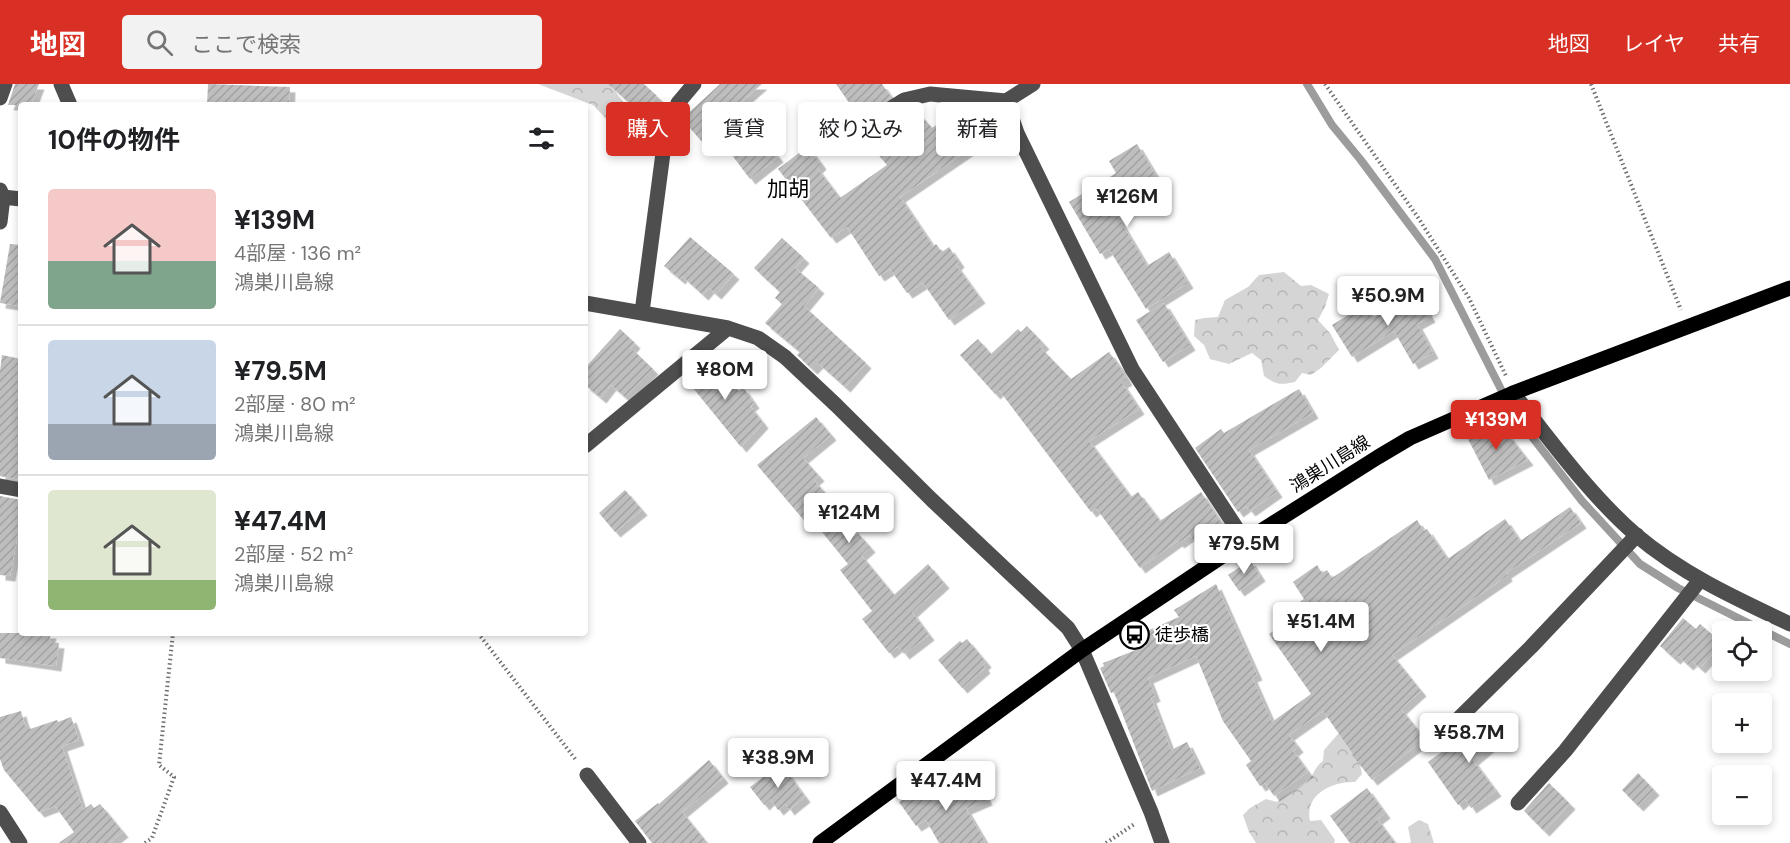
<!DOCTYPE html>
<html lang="ja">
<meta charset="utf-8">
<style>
:root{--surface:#fff;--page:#f2f2f2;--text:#202124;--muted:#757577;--line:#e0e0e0;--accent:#d93025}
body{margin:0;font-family:"DM Sans","Noto Sans JP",sans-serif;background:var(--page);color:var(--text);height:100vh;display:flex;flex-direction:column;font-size:22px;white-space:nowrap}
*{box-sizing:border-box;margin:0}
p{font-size:20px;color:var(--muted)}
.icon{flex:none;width:33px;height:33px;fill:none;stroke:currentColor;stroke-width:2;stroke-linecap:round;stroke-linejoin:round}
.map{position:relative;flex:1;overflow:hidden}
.panel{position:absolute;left:18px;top:18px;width:570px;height:534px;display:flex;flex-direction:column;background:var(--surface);border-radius:6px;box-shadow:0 3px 9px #0003}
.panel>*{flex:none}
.top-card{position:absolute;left:606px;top:18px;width:570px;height:54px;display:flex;gap:12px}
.buttons{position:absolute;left:1712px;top:537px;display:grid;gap:12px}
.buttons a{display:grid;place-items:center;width:60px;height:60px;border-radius:6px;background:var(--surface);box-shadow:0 3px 9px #0003;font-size:30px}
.price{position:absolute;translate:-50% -51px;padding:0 14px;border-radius:6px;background:#fff;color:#222;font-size:20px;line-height:39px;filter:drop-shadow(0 2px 3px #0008)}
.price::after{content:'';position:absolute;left:50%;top:36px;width:18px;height:14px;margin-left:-9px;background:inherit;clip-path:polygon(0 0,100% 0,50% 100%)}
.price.on{background:var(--accent);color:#fff}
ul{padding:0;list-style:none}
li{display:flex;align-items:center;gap:18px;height:150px;padding:0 30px}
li+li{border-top:2px solid var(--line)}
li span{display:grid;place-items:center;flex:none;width:168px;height:120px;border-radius:6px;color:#555}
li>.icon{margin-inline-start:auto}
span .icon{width:72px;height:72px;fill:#fffc;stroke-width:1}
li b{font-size:26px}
h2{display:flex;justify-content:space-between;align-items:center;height:72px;padding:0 30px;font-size:26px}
.chip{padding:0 21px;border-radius:6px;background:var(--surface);box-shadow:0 3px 9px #0003;font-size:21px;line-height:54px}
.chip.on{background:var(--accent);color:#fff}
header{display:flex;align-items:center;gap:36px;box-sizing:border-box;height:84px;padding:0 30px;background:var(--accent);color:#fff}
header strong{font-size:28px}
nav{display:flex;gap:33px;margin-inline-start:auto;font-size:21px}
.search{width:420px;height:54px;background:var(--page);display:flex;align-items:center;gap:15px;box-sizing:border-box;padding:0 21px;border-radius:6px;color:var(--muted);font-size:22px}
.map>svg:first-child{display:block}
.forest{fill:url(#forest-crowns)}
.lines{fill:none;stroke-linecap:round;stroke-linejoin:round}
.stream{stroke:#9c9c9c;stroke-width:8}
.building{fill:url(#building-hatch);filter:url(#shadow)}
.path{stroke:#707070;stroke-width:4;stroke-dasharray:1.5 3;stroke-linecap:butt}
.minor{stroke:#4e4e4e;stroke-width:15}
.major{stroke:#000;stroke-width:15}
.labels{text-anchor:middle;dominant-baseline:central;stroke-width:4.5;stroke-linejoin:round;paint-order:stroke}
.street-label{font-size:18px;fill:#000;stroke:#fff}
.poi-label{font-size:18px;fill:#000;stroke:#fff;text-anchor:start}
.quarter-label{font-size:21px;fill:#000;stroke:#fff}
</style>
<header>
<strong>地図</strong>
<div class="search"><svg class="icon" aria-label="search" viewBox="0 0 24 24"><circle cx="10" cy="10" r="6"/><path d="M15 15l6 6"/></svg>ここで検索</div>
<nav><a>地図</a><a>レイヤ</a><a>共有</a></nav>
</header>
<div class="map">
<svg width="1790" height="759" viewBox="0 0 1790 759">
<defs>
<pattern id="forest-crowns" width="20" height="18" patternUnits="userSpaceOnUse" patternTransform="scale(1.5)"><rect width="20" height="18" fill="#d5d5d5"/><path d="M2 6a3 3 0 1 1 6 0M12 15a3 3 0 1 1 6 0" fill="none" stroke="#b5b5b5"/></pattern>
<pattern id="building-hatch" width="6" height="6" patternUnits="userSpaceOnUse" patternTransform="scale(1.5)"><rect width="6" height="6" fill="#bebebe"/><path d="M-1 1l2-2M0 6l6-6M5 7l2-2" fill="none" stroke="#a2a2a2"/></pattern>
<filter id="shadow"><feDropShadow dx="5.5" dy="5.5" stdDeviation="0" flood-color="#0004"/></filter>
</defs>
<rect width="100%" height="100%" fill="#fff"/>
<!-- forest -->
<path class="forest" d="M538 0H609L634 31 646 28 663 17 668 28 632 44 612 41 593 21Z
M1284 188 1301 202 1311 201 1329 210 1325 223 1318 236 1330 249 1339 266 1321 284 1311 291 1302 289 1295 298C1280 301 1277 301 1264 292L1261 276 1252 269 1229 280 1210 275 1204 261 1194 252 1195 236 1204 234 1218 233 1225 216 1248 203 1259 191Z
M1338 650H1353L1362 690 1355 698C1333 697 1304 710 1310 737L1321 736 1335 756 1334 759H1256L1249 748 1243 731 1250 724 1266 715 1277 718C1286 709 1300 705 1309 696 1315 689 1313 685 1323 677L1324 666Z
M1419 736 1428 740 1434 759H1409L1411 758 1408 743Z"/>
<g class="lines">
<!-- stream -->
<path class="stream" d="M1307 0 1332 41 1360 75 1435 175 1512 327 1582 417 1640 480 1678 504 1790 560"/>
</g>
<!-- building -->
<path class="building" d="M15 0H39L31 21H8Z
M208 0 290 3 289 21H207Z
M608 0H644L657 12 641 29Z
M720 0H762L738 21 778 73 750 95 716 50 704 60 682 35Z
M836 0H882L891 13 859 33Z
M911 24H914L932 44 953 29 976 61 900 113 933 162 936 160 942 168 949 163 959 178 956 181 980 214 949 236 923 199 907 209 890 185 879 192 847 143 831 154 778 85 808 62 821 80 817 84 840 114 887 81 864 54 902 29 903 32Z
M1137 60 1158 95 1115 120 1117 122 1113 125 1147 182 1169 168 1188 199 1146 225 1109 165 1100 170 1069 118 1116 89 1109 77Z
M690 153 734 190 716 210 709 204 703 211 682 192 680 195 664 182Z
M782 154 804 174 795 184 819 204 804 222 866 279 845 303 818 279 812 285 797 271 800 268 765 239 782 220 775 214 780 208 754 184Z
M10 160 21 161V222L0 219Z
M1420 206 1430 223 1426 226 1430 233 1417 240 1433 269 1413 280 1394 247 1352 273 1332 241 1365 221 1372 234Z
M1164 219 1190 261 1163 278 1136 236Z
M1027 242 1044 260 1040 263 1071 295 1109 268 1120 283 1127 296 1122 299 1139 325 1089 357 1131 413 1138 408 1160 437 1201 408 1222 440 1195 459 1190 451 1179 459 1177 457 1140 484 1096 424 1091 428 999 306 995 310 960 271 978 255 991 270 1018 245 1021 248Z
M620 245 635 259 631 264 653 285 625 313 611 301 601 314 585 301V284Z
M2 271 21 275V396L0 392V287Z
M711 273 736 305 739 307 743 303 754 319 750 322 763 339 741 363 684 293Z
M1299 305 1313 329 1249 366 1277 408 1250 427 1246 422 1238 428 1195 364 1221 345 1224 349Z
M816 333 831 351 803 374 819 392 814 396 834 420 829 423 853 453 858 449 870 463 861 471 894 511 928 480 944 499 912 528 929 551 904 570 898 562 889 569 862 535 872 527 840 486 848 480 813 437 808 441 757 381Z
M1499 339 1528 376 1489 396 1468 355Z
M625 406 642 426 615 448 599 429Z
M0 412 21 416V433L10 492 0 491Z
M1570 423 1581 439 1506 489 1507 492 1392 571 1421 607 1401 625 1425 655 1372 696 1352 671 1353 670 1323 627 1289 651 1298 663 1293 667 1308 688 1274 712 1265 699 1260 702 1246 681 1251 677 1223 637 1196 572 1148 594 1155 612 1151 614 1171 666 1187 658 1200 684 1152 707 1114 608 1111 609 1100 584 1104 582 1103 579 1146 562 1140 550 1179 533 1174 526 1216 500 1257 591 1252 593 1272 638 1311 610 1269 550 1295 532 1290 525 1304 515 1293 498 1317 481 1322 489 1327 486 1332 494 1417 436 1424 447 1427 445 1446 473 1449 474 1505 435 1520 457Z
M1250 476 1260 492 1239 507 1228 491Z
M1683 534 1696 545 1700 540 1722 559 1700 584 1692 577 1688 581 1678 572 1675 575 1660 562Z
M0 549H51L49 558 59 559 56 582 0 574Z
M967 555 986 578 983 581 985 584 962 604 938 576 960 557 962 559Z
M21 627 25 642 29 641 30 645 57 636 58 638 71 633 79 656 62 662 83 726 91 720 94 724 100 720 123 748 109 759H59L74 748 55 722 39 728 4 686 0 675V633Z
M1498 629 1511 644 1473 676 1496 707 1471 724 1465 715 1458 721 1428 678 1458 656 1462 660Z
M709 676 723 694 682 728 707 759H652L635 737 658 719 659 720Z
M781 680 805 713 789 726 785 720 778 726 770 715 764 721 750 703Z
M1638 689 1654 706 1638 722 1622 706Z
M937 692 950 711 980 699 987 716 966 725 986 759H939L926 736 916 742 899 718Z
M1549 699 1570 720 1544 747 1524 727Z
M1367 704 1385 729 1377 735 1395 759H1350L1330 732Z"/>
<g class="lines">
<!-- path -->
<path class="path" d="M1325 0 1419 135 1469 214 1506 292
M1591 0 1681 226
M478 549 576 676
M145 759 152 754 174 693 159 681 173 549
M1106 759 1136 739"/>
<!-- minor -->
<path class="minor" d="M61 0 70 21
M1033 0 1006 17 1017 49 1132 285 1245 457
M0 14 5 0
M853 48 904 16 930 10 1006 17
M0 106 3 113 0 138
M3 113 21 115
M585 219 728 244 758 254 785 273 836 321 932 416 1068 544 1082 566 1151 728 1162 759
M642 228 665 54 678 19 694 0
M1513 309C1552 358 1589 410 1636 451 1682 490 1737 515 1790 540
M585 362 728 244
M0 402 21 406
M1449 644 1531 563 1637 451
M587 691 639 759
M1518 719 1565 667 1700 496
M0 728 20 759"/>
<!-- major -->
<path class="major" d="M820 759 1082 566 1245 457 1378 373 1410 354 1513 309 1790 204"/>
</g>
<!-- icons -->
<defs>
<symbol id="bus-ring" viewBox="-11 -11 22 22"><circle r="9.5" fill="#fff" stroke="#000" stroke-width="1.5"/><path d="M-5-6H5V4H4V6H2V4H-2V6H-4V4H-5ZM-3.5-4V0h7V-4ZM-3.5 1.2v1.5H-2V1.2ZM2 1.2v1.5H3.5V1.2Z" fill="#000"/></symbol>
</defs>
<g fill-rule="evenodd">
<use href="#bus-ring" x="1118" y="534" width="33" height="33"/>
</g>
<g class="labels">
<!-- street labels -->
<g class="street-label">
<text transform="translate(1330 380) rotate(-32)">鴻巣川島線</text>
</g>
<!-- poi labels -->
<g class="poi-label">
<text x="1155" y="551">徒歩橋</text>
</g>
<!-- quarter labels -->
<g class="quarter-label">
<text x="788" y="105">加胡</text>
</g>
</g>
</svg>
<div class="buttons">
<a><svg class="icon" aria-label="locate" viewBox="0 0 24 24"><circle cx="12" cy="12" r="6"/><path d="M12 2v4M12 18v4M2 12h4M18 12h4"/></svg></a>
<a>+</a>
<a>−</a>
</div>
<b class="price" style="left:1127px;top:144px">¥126M</b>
<b class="price" style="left:1388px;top:243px">¥50.9M</b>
<b class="price" style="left:725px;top:317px">¥80M</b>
<b class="price on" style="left:1496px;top:367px">¥139M</b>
<b class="price" style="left:849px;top:460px">¥124M</b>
<b class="price" style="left:1244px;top:491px">¥79.5M</b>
<b class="price" style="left:1321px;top:569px">¥51.4M</b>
<b class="price" style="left:1469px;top:680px">¥58.7M</b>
<b class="price" style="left:778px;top:705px">¥38.9M</b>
<b class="price" style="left:946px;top:728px">¥47.4M</b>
<div class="top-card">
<a class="chip on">購入</a>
<a class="chip">賃貸</a>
<a class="chip">絞り込み</a>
<a class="chip">新着</a>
</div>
<section class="panel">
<h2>10件の物件<svg class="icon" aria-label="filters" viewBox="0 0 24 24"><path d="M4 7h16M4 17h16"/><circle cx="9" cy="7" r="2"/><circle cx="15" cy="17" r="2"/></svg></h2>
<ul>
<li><span style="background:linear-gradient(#f6c9c9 60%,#7fa58c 0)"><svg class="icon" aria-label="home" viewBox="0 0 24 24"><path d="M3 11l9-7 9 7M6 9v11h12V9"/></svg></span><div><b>¥139M</b><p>4部屋 · 136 m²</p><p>鴻巣川島線</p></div></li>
<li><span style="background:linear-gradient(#c9d6e8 70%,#9aa5b1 0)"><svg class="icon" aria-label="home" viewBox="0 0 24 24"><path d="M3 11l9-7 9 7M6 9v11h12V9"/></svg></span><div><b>¥79.5M</b><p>2部屋 · 80 m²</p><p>鴻巣川島線</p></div></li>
<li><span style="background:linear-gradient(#dfe7d0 75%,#8fb573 0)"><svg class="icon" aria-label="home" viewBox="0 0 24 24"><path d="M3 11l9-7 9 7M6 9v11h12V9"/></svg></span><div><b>¥47.4M</b><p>2部屋 · 52 m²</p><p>鴻巣川島線</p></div></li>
</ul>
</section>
</div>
